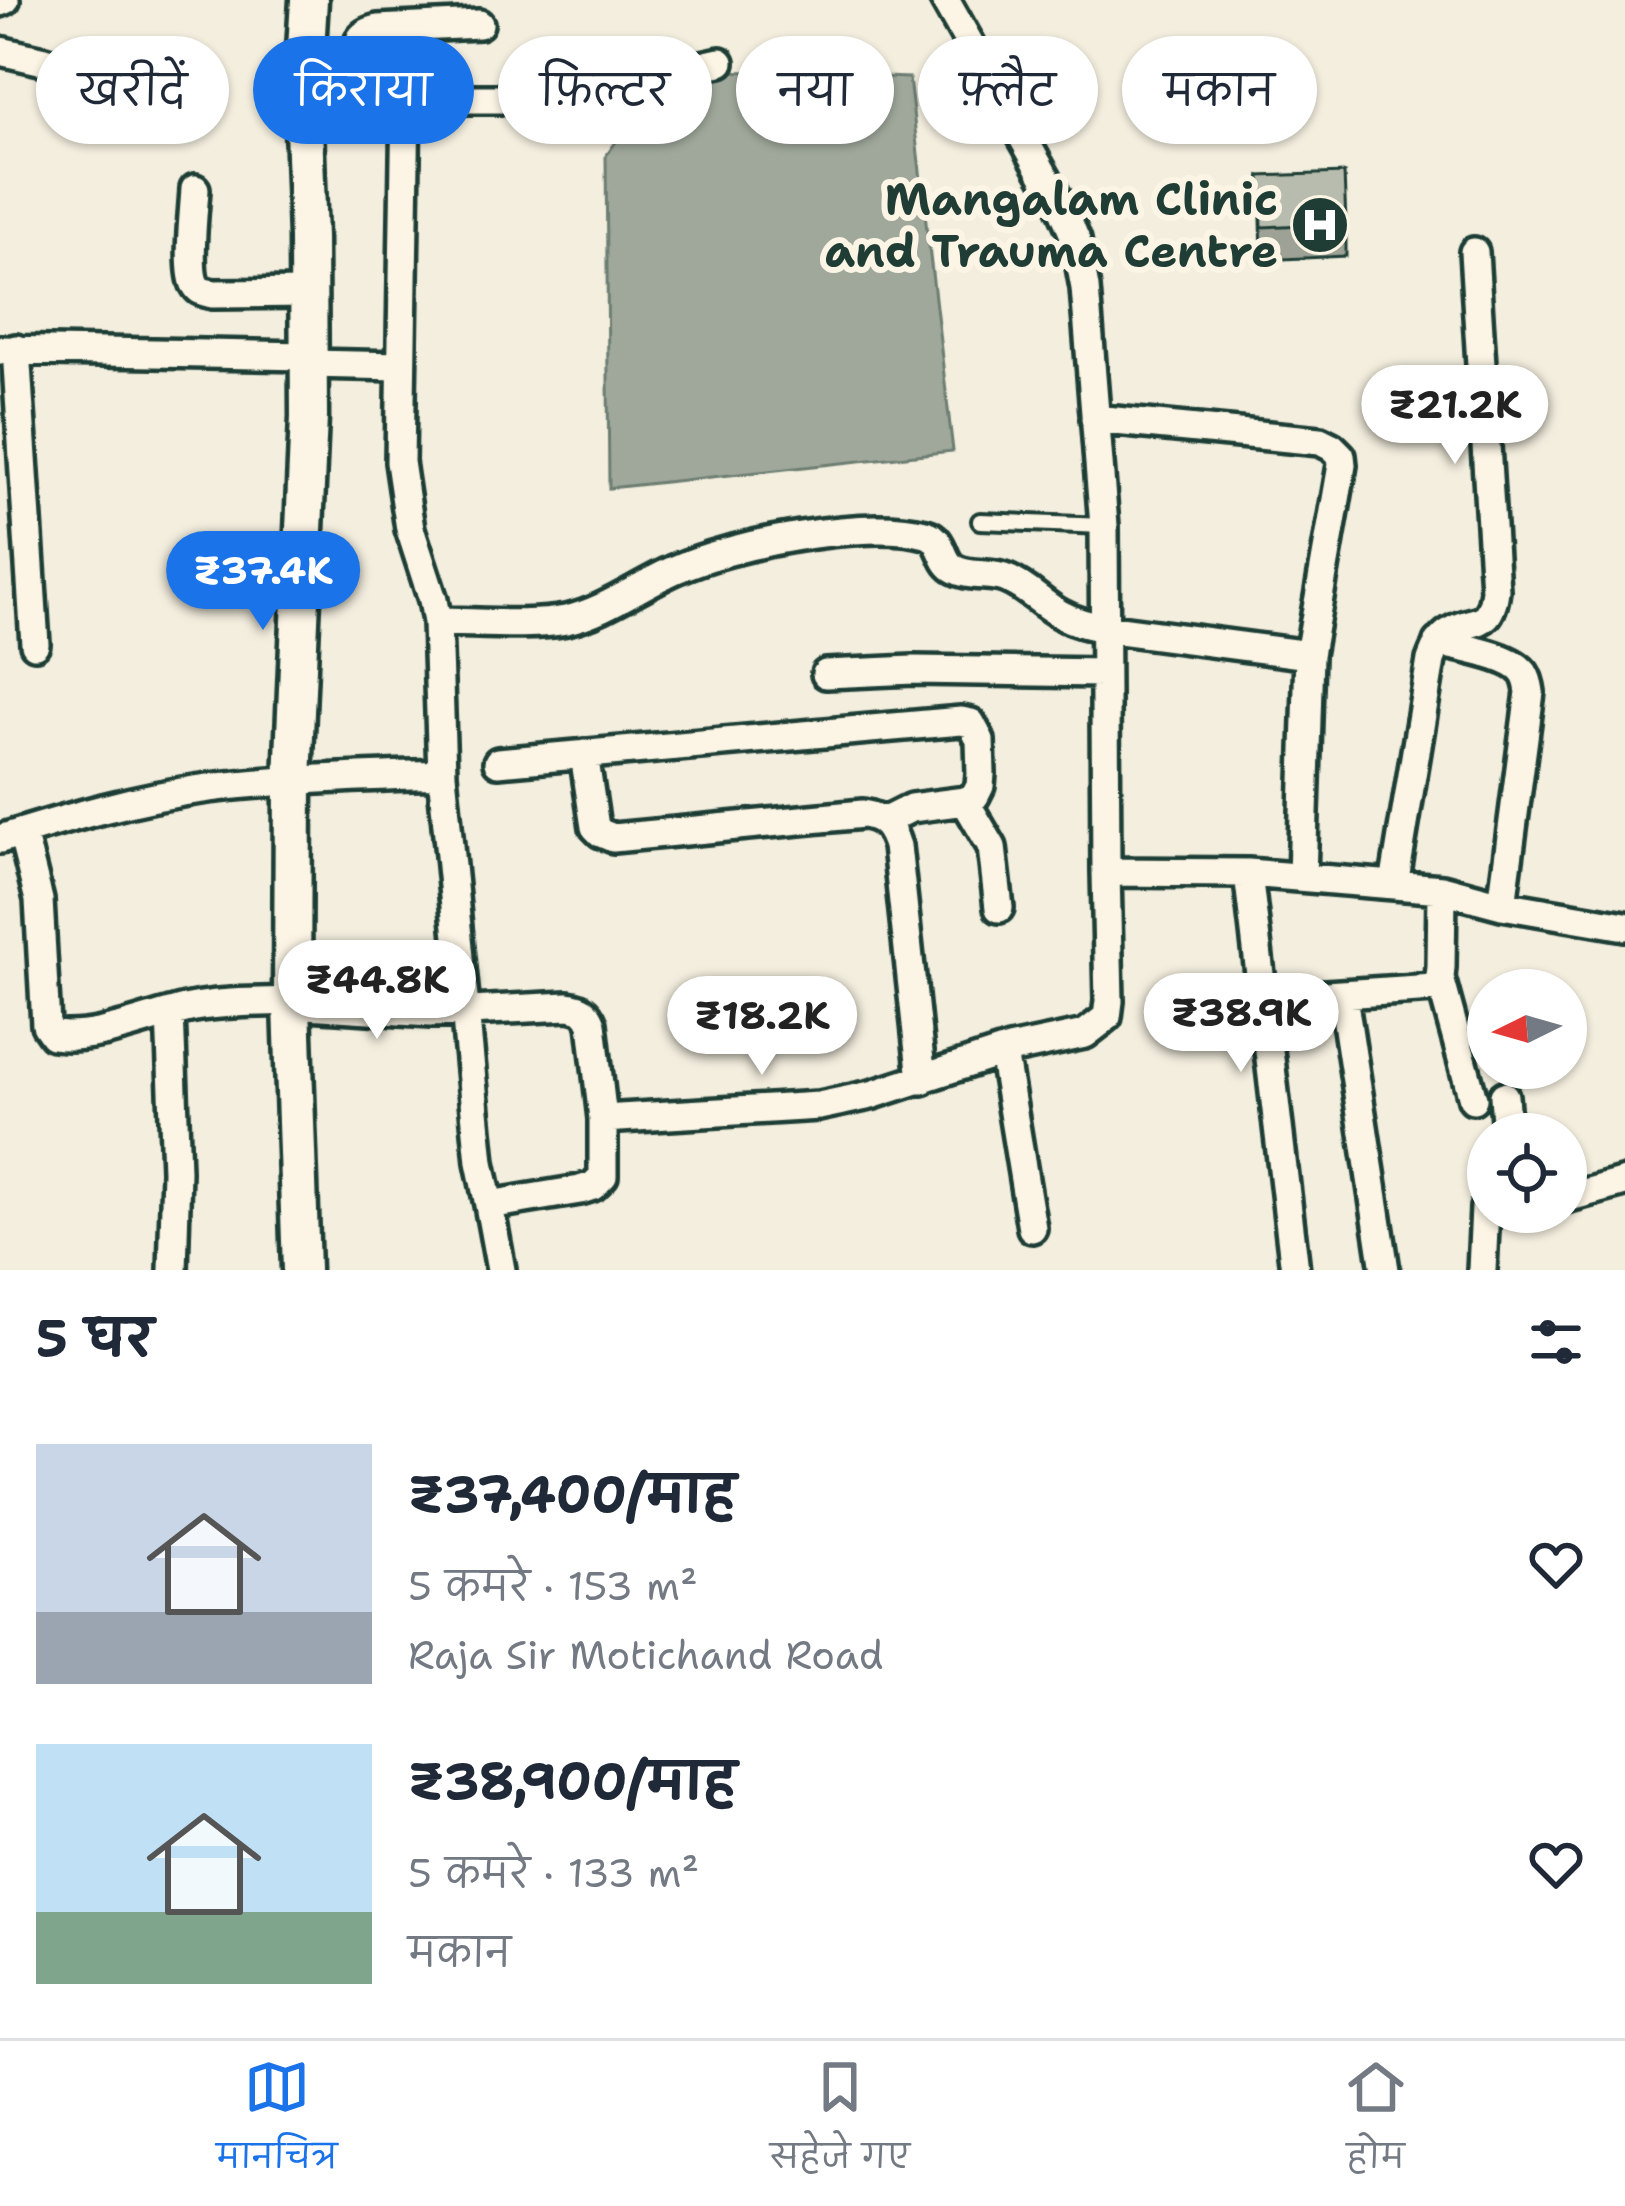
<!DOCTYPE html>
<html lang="hi">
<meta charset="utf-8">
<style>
:root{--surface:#fff;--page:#f2f2f3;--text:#1f2937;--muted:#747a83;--line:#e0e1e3;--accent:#1a73e8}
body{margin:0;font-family:"Shantell Sans","Playpen Sans Deva",sans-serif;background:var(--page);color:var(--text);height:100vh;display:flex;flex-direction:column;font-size:45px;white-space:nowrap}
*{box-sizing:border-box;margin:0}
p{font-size:39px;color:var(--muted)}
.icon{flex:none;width:66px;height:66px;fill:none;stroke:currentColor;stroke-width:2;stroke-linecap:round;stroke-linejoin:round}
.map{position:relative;height:1270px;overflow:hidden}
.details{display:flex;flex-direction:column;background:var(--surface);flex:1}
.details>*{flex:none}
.top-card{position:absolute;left:36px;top:36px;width:1554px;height:108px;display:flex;gap:24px}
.needle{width:78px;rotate:265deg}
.fabs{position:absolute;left:1467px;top:969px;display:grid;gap:24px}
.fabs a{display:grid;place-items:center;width:120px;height:120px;border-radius:50%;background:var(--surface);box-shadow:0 3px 9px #0004;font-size:60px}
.price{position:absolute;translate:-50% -102px;padding:0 27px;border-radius:42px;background:#fff;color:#222;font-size:39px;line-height:78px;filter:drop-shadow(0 3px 6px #0008)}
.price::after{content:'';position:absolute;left:50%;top:72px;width:36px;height:27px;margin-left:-18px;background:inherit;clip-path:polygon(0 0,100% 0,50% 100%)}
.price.selected{background:var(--accent);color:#fff}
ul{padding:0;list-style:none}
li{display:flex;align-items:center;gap:36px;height:300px;padding:0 36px}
li span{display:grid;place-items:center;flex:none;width:336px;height:240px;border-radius:0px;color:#555}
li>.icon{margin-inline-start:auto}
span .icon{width:144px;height:144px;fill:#fffc;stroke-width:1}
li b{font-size:51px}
h2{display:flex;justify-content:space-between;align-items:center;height:144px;padding:0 36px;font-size:51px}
.tag{padding:0 42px;border-radius:54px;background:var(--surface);box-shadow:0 3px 9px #0004;font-size:42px;line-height:108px}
.tag.selected{background:var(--accent);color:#fff}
.menu{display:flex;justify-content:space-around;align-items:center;height:168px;border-top:3px solid var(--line);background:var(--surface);font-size:33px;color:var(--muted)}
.menu a{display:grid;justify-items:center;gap:6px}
.menu .selected{color:var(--accent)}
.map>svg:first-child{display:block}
.water{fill:#a0a89b;stroke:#6c7d72;stroke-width:3}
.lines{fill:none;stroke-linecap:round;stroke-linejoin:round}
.service-casing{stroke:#1f3d34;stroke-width:22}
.minor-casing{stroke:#1f3d34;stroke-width:36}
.tertiary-casing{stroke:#1f3d34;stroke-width:45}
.service{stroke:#fcf5e5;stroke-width:14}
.minor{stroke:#fcf5e5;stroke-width:27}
.tertiary{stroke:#fcf5e5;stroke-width:36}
.wall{fill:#9ea296;stroke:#1f3d34;stroke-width:3}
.building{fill:#b8bcae;stroke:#1f3d34;stroke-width:3}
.labels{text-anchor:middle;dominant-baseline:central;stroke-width:12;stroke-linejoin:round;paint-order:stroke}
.poi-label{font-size:45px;font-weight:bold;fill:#1f3d34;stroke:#fcf5e5;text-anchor:end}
</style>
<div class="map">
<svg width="1625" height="1270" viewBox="0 0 1625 1270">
<rect width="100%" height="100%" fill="#f3eede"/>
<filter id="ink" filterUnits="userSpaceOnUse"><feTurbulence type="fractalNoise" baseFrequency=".00833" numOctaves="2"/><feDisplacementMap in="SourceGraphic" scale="24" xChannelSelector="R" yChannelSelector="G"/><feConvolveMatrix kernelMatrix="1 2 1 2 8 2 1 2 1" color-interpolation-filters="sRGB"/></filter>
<g filter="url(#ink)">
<!-- water -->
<path class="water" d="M668 69 909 78 953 451 609 488 606 156Z"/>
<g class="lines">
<defs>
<path id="service" d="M980 521 1104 526"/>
<path id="minor" d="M945 0 1061 205 1076 240 1085 288 1104 526 1106 872 1248 873 1442 889 1502 905 1625 926
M0 2 5 0
M0 51 137 82
M303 99H524L592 90 720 62
M358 99C358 86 354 49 361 38 365 32 372 31 378 29L479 24
M406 99 400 462 410 529 433 600 437 622 442 774 480 1162 489 1205
M195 189C194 209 187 269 195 284 200 293 203 291 212 294L308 293
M16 349 35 644
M0 350 308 356
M309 364 400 366
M437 622C474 622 532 627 566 620 604 612 638 586 674 570 731 544 865 518 926 534 944 539 940 559 953 568 968 578 991 572 1007 579 1027 587 1042 604 1060 614 1074 622 1089 625 1104 628L1309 655 1342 465 1341 456 1332 447 1320 441 1095 419
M1438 642C1460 648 1511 655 1524 673 1528 679 1529 685 1530 692L1502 905
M826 674 913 670 1103 673
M584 754 595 827 601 833 613 838 863 814C884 817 891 827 897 846L922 1080
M498 762 961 721 971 723 980 740 981 774 980 786 975 796 965 801 911 808 885 821
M965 801 992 847 999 908
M22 832 39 900 46 1025 53 1035C98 1041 147 1017 190 1008 223 1001 259 1003 292 1001
M0 839C67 818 138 797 209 788 286 779 364 777 442 774
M1248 873 1295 1270
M1302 877 1309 655
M1394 885 1431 660C1435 650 1438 641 1447 634 1472 615 1490 633 1495 590L1474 252
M1440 978 1473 1099
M1343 996 1385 1270
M1263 999 1434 988 1440 978 1441 967 1442 889
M292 1004 431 1013 568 1006C581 1008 587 1011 592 1024L603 1119
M170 1013 176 1171 173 1270
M1003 1052 1032 1228
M1504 1096 1507 1134
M1566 1198 1625 1182
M501 1270 489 1205 580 1190 593 1186 603 1176V1119L819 1106 871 1095 1009 1050 1085 1034 1107 1017 1109 1001 1106 872
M1482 1270 1485 1208"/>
<path id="tertiary" d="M301 1270 292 1004 293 780 309 417 308 238 303 99 309 0"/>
</defs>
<!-- service casing -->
<use href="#service" class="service-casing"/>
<!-- minor casing -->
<use href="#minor" class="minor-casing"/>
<!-- tertiary casing -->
<use href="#tertiary" class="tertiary-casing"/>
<!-- service -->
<use href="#service" class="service"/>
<!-- minor -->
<use href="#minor" class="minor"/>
<!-- tertiary -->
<use href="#tertiary" class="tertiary"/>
</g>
<!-- wall -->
<path class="wall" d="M1260 176 1346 223V256L1262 260Z"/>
<!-- building -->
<path class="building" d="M1344 173 1346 223 1262 227 1260 176Z"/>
</g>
<!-- icons -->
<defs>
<symbol id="hospital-disc" viewBox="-11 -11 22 22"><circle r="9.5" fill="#1f3d34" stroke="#fcf5e5"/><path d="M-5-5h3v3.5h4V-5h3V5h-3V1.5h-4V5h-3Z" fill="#fff"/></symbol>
</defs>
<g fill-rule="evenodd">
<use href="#hospital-disc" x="1287" y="192" width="66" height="66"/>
</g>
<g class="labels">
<!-- poi labels -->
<g class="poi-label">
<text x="1278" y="199">Mangalam Clinic<tspan x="1278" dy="52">and Trauma Centre</tspan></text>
</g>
</g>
</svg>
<div class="fabs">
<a><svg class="needle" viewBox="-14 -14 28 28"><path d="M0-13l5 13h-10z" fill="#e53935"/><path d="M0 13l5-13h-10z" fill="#747a83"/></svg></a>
<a><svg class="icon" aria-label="locate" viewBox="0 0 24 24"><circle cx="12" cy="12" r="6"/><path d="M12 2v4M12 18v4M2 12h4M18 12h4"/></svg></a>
</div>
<b class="price" style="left:1455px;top:467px">₹21.2K</b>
<b class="price selected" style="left:263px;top:633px">₹37.4K</b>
<b class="price" style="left:377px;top:1042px">₹44.8K</b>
<b class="price" style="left:1241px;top:1075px">₹38.9K</b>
<b class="price" style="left:762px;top:1078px">₹18.2K</b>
<div class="top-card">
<a class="tag">खरीदें</a>
<a class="tag selected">किराया</a>
<a class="tag">फ़िल्टर</a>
<a class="tag">नया</a>
<a class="tag">फ़्लैट</a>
<a class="tag">मकान</a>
</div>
</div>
<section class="details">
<h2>5 घर<svg class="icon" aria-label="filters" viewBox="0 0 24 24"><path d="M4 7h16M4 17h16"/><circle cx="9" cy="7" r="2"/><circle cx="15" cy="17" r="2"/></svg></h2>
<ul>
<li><span style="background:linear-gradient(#c9d6e8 70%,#9aa5b1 0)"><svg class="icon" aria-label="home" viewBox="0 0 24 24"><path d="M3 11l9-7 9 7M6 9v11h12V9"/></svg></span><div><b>₹37,400/माह</b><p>5 कमरे · 153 m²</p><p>Raja Sir Motichand Road</p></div><svg class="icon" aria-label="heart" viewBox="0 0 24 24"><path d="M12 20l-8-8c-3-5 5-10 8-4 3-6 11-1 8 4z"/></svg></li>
<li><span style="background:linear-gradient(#bfe0f5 70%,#7fa58c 0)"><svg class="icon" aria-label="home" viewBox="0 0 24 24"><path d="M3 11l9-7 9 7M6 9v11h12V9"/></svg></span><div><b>₹38,900/माह</b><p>5 कमरे · 133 m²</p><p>मकान</p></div><svg class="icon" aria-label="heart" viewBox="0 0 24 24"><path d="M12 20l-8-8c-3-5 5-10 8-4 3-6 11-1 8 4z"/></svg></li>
</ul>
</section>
<nav class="menu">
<a class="selected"><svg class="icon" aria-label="map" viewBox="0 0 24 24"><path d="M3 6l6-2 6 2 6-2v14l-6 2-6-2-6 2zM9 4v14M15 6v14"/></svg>मानचित्र</a>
<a><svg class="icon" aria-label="saved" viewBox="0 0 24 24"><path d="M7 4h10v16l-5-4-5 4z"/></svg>सहेजे गए</a>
<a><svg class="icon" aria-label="home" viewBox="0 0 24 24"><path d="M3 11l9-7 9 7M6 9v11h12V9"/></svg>होम</a>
</nav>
